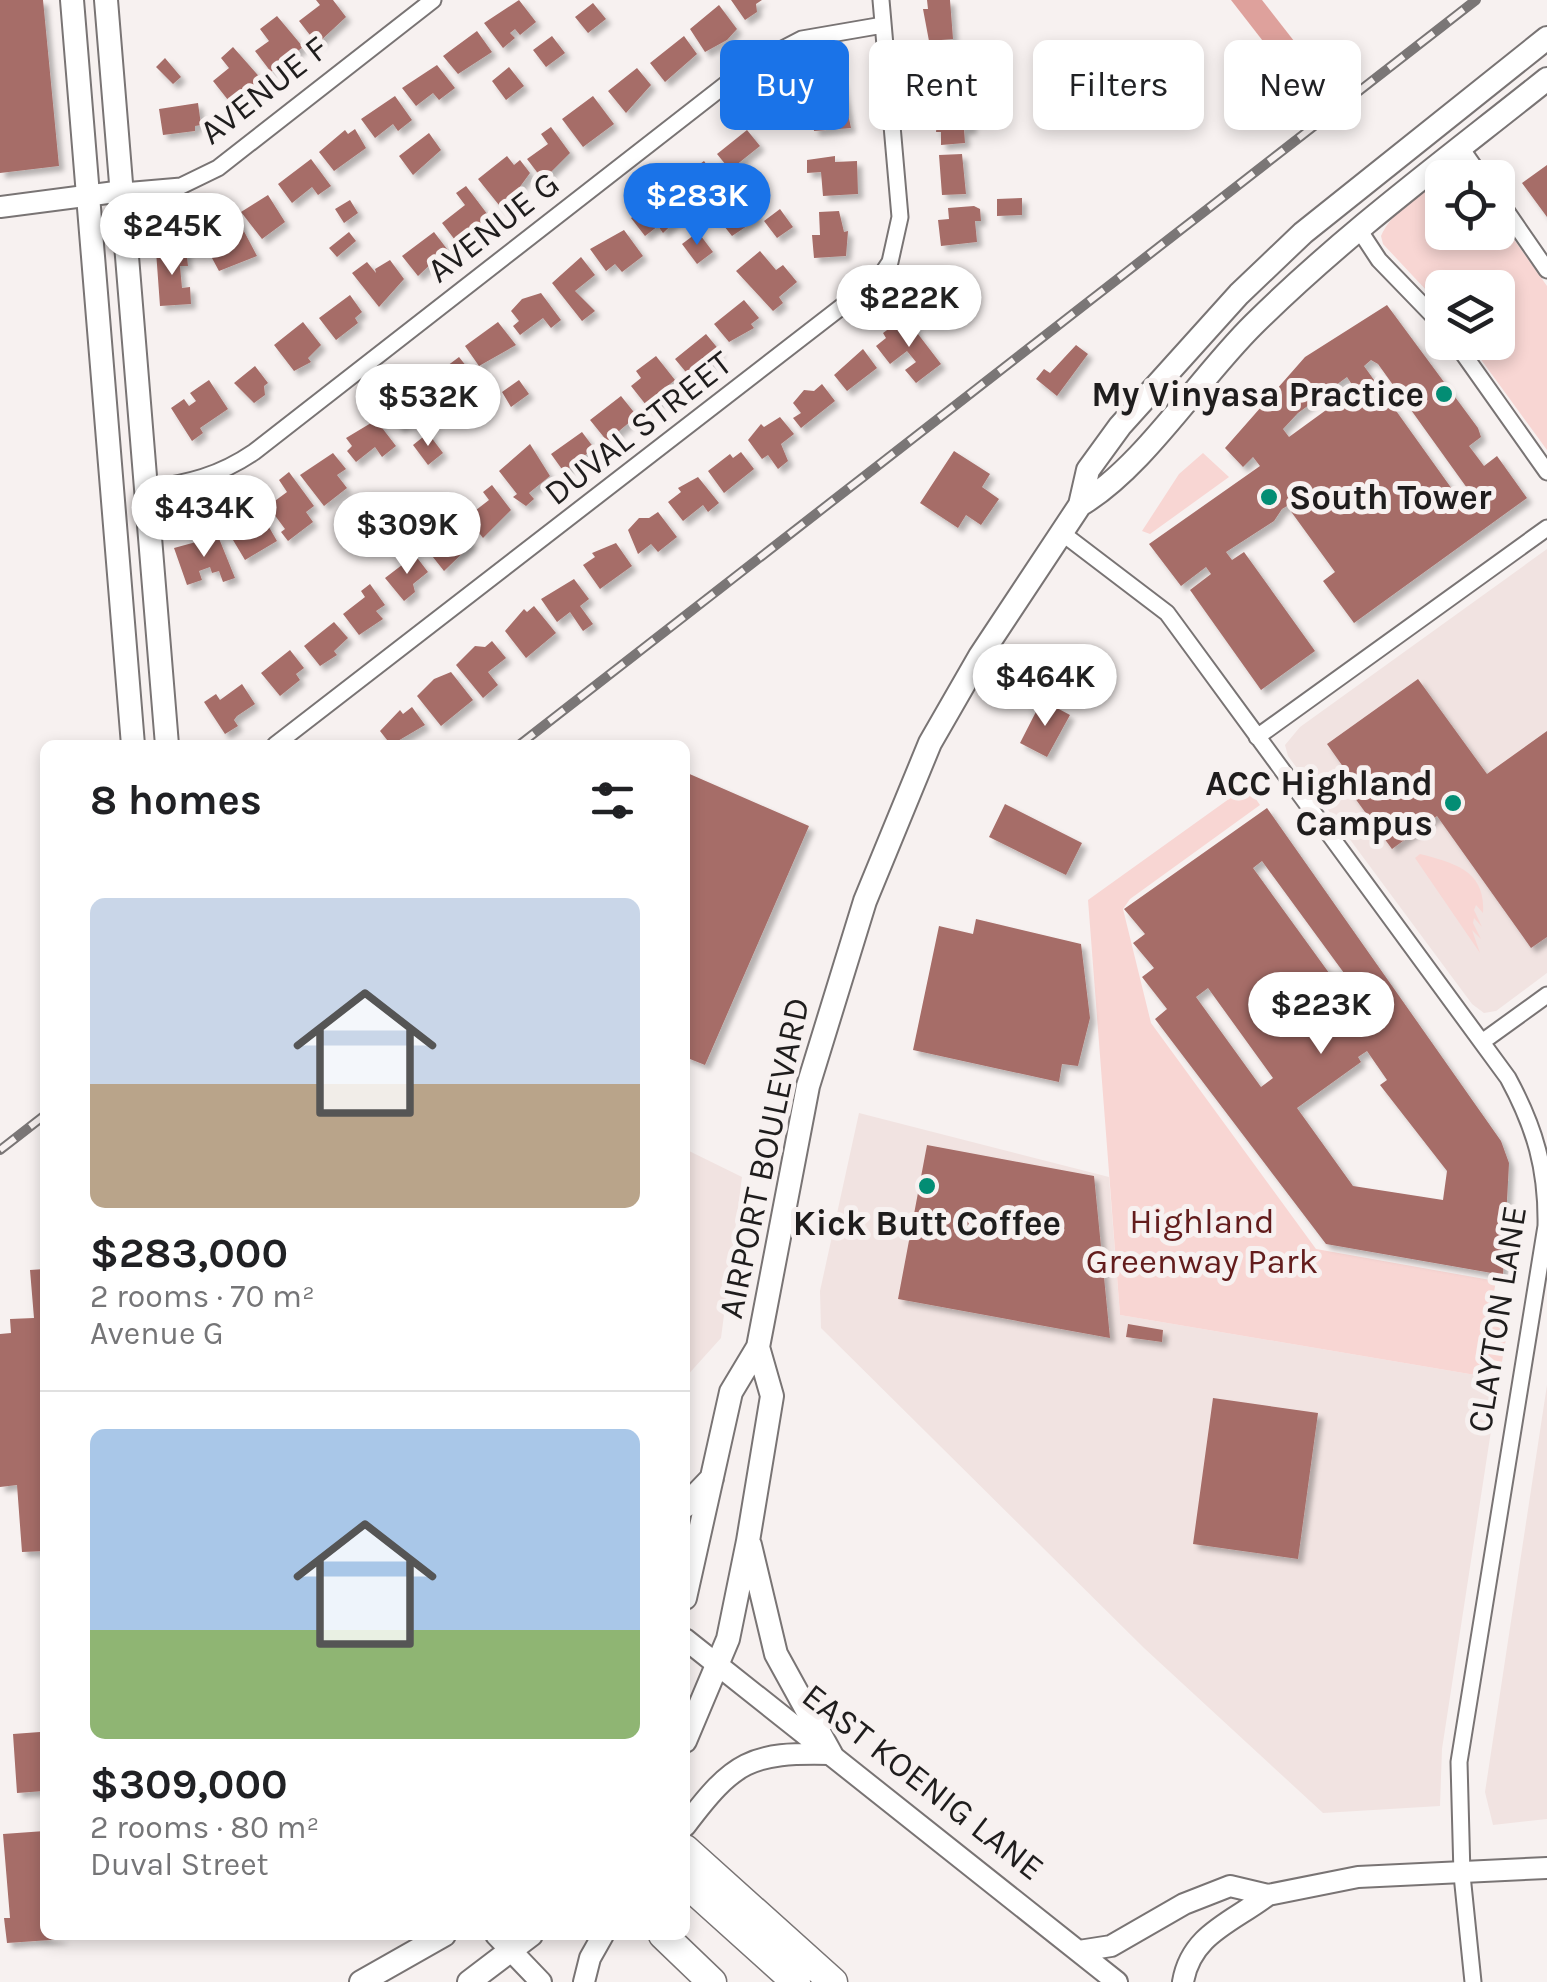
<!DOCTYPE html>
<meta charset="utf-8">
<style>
:root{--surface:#fff;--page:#f6f6f6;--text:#202124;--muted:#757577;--line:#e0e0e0;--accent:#1a73e8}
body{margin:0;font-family:Karla,sans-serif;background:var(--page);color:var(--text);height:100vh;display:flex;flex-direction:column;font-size:38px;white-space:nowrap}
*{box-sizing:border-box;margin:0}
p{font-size:32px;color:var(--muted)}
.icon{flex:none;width:55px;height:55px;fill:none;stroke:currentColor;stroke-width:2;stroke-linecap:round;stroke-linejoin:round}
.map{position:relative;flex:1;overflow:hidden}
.drawer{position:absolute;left:40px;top:740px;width:650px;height:1200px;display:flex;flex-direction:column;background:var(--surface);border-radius:15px;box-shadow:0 5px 15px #0003}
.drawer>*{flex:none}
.hud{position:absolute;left:720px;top:40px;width:675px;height:90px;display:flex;gap:20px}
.controls{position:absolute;left:1425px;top:160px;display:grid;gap:20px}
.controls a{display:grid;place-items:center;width:90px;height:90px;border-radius:15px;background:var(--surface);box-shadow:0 5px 15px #0003;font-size:50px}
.price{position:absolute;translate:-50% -85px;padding:0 22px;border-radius:35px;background:#fff;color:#222;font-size:32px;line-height:65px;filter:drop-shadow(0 2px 5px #0008)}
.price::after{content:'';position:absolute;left:50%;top:60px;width:30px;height:22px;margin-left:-15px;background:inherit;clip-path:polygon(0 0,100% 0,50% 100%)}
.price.selected{background:var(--accent);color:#fff}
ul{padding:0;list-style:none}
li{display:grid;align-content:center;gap:20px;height:530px;padding:0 50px}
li+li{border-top:2px solid var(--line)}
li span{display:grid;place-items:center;height:310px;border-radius:15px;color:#555}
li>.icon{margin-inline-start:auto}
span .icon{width:180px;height:180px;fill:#fffc;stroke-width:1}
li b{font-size:42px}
h2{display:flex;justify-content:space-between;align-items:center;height:120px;padding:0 50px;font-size:42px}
.pill{padding:0 35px;border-radius:15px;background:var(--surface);box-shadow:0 5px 15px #0003;font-size:35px;line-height:90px}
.pill.selected{background:var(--accent);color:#fff}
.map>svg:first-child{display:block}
.built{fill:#f1e3e1}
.green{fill:#f8d6d3}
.water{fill:#dea19c}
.building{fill:#a66d68;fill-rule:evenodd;filter:url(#shadow)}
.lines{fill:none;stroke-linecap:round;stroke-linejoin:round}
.street-casing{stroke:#797474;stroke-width:19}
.secondary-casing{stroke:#797474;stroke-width:24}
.primary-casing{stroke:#797474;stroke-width:26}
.highway-casing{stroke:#797474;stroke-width:31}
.street{stroke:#fff;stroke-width:15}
.secondary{stroke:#fff;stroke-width:20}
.primary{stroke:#fff;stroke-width:22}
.highway{stroke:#fff;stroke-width:28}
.rail-casing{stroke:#7a7676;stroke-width:10}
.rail{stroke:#f7f1f0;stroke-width:6;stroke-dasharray:19;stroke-linecap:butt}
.poi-dot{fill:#038d74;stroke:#f7f1f0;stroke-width:4}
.labels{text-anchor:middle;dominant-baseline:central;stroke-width:10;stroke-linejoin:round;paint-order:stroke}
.street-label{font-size:35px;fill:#1f1d1d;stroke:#f7f1f0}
.poi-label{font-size:35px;font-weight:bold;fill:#1f1d1d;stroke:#f7f1f0;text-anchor:end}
.park-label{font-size:35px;fill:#631c1c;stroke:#f7f1f0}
</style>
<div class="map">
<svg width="1547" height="1982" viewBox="0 0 1547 1982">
<defs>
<filter id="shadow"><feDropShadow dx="5" dy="5" stdDeviation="2.5" flood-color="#0004"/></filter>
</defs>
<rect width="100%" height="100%" fill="#f7f1f0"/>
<!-- built -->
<path class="built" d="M1547 549V973L1496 1011 1484 1013 1472 1004 1288 756 1285 745 1300 727Z
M859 1113 1109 1177 1120 1315 1499 1379 1442 1749 1440 1806 1323 1813 1144 1648 821 1328 820 1291Z
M685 1149 742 1177 721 1338 685 1378Z
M1547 1385V1819L1493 1825 1485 1792Z"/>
<!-- green -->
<path class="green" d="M1457 171 1468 177 1442 178V232H1498V217L1547 286V450L1469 343 1498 342V288H1442V307L1383 244 1381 236C1390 214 1434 174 1457 171Z
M1203 453 1229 477 1150 534 1142 531 1179 474Z
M1247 786 1260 805 1130 899 1123 909 1151 1023 1316 1249 1496 1281 1492 1303 1503 1311 1508 1327 1499 1379 1120 1315 1088 900Z
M1420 854C1455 863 1486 871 1483 913L1476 905 1474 910 1482 927 1474 918 1473 923 1481 939 1472 930 1480 953 1415 858Z"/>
<!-- water -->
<path class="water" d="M1231 0H1262L1326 82 1307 98Z"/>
<!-- building -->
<path class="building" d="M0 0H43L59 166 0 173Z
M316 0H333L346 17 317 44 299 21 320 5Z
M519 0 536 22 520 35 515 29 510 33 515 38 503 48 484 23Z
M731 0H762L756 4 757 12 745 20Z
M927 0H950L953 39 929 41 923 9H928Z
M593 3 606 19 588 33 575 17Z
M719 5 737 29 727 40 705 52 690 29Z
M277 16 303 47 271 72 255 51 269 41 260 29Z
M477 31 492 52 458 74 443 56Z
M552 36 565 53 546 67 533 50Z
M684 36 697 54 665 82 650 63Z
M233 47 264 82 239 98 235 94 228 100 213 81 229 68 221 58Z
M966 48 968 64 957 65V73L968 72 970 91 945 93 944 86 932 88 933 52Z
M165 58 181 77 173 84 156 67Z
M437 65 455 88 439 100 433 93 416 106 402 88Z
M509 67 524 86 506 100 492 81Z
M637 68 651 85 626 113 608 91Z
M841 80 851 128 814 131 812 111 781 113 779 91Z
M395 96 412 120 398 131 393 124 375 138 361 119Z
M593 96 614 124 583 147 562 119Z
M963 102V110H971L972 129 964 130 965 143 941 145V132H936L939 104Z
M198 103 201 125 195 126V131L163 135 159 109Z
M551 127 570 153 543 180 527 159 548 144 541 134Z
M355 129 366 148 334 171 319 152 345 130 348 134Z
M747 130 760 146 730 170 717 154Z
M429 133 441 150 413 175 399 156Z
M962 154 966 194 942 195 939 155Z
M507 156 514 165 520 160 530 173 503 210 478 179Z
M835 156V162L857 161 858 194 823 196 821 172 807 173V160Z
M311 159 331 186 318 195 312 187 292 203 278 184Z
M704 161 719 182 726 176 739 194 733 198 745 213 752 208 759 218 732 236 724 226 731 221 719 205 712 210 699 193 686 203 671 185Z
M1547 165V217L1522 183Z
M653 182 680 217 663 233 658 226 645 236 631 218 652 201 643 190Z
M466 186 488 215 480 221 483 226 458 244 442 223 465 205 456 193Z
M268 195 285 222 262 239 241 212Z
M1022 198V215L997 216V199Z
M350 200 358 213 344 223 335 209Z
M974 206 980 209 981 221H975L977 242 941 246 938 220 949 219 948 208Z
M780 209 793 227 777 238 764 221Z
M839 211 844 232 848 231 846 256 814 258 812 235H820L819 212Z
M237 218 257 256 219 271 199 234Z
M624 230 643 256 622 272 615 264 606 271 590 249Z
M349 232 356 241 337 257 329 248Z
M434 232 447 249 418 276 402 256Z
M698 232 713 252 697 264 682 244Z
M186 249 188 266H180L182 288 190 287 191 304 160 306 156 251Z
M760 251 776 270 783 265 797 282 779 297 783 303 773 311 736 271Z
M581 257 595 275 575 291 595 311 582 321 552 283Z
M390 260 404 279 379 307 352 273 367 262 376 273 375 269Z
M938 271 963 289 954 306 945 301 938 312 917 300 923 283Z
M541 293 561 320 551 328 543 318 520 335 513 326 519 321 511 311 522 299Z
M350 295 362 312 355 318 358 323 336 340 319 318Z
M744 300 759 318 751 324 754 328 729 342 714 324Z
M1387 305 1478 428 1481 437 1469 446 1484 466 1497 456 1527 498 1354 623 1323 581 1335 572 1287 506 1282 509 1274 521 1226 552 1232 560 1244 552 1315 651 1261 690 1190 590 1211 574 1206 567 1181 586 1149 544 1260 466 1253 457 1243 467 1225 448 1305 357ZM1371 360 1378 364 1467 488 1471 497 1462 503 1364 366ZM1347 377 1355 389 1289 437 1283 429 1298 413Z
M908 321 941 364 916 383 905 370 916 362 907 351 890 364 876 346 886 338 883 333 898 322 901 326Z
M303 322 321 345 308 358 311 362 294 371 274 345Z
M498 322 516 345 479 366 465 346Z
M706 334 720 351 708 367 690 377 675 359Z
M1076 345 1088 354 1057 396 1036 379 1044 369 1050 373Z
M863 349 877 368 847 391 834 375Z
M656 356 675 380 660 392 662 400 650 410 631 386 641 378 636 371Z
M459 357 479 382 465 393 462 389 455 395 451 390 441 398 427 381Z
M255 366 268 383 264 386 265 395 254 403 234 383Z
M209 380 228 409 200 428 203 433 192 441 171 408 184 399 189 406 196 401 190 393Z
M519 380 529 394 511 407 502 392Z
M412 381 430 405 420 412 424 417 399 428 387 411 397 403 392 396Z
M822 384 835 401 801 428 793 418 801 413 793 403 804 390 814 391Z
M621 396 637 416 607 441 590 420Z
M780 417 794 434 781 444 788 461 778 469 768 455 762 459 748 440 761 424 764 427Z
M376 420 396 446 382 457 375 447 356 462 347 451 352 446 346 438Z
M582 432 594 448 564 472 551 454Z
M428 433 443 453 428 465 413 445Z
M530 444 550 476 529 493 534 499 526 506 513 497 517 494 499 471Z
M954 451 990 474 982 487 999 499 981 525 966 515 958 528 920 503Z
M741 452 754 469 724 493 708 471 730 454 733 458Z
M333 453 346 469 337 475 347 488 324 506 300 475Z
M289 472 314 506 306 512 313 522 288 541 281 532 285 529 268 506 287 492 279 480Z
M698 477 719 503 708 512 703 505 683 521 668 502 681 492 678 488Z
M492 485 511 510 483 538 467 517 489 500 483 492Z
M658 512 677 537 658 552 651 544 638 554 628 530 639 518H649Z
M452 517 472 544 444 571 429 552 442 542 433 530Z
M266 522 277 541 245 560 230 535 243 527 249 531Z
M218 536 235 578 223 582 219 571 212 573 210 567 199 571 202 580 187 585 174 548Z
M616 543 632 566 600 589 583 565 595 557 592 553Z
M415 555 428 572 413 584 415 592 404 601 385 578Z
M574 579 589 599 580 606 593 624 583 631 570 612 557 622 541 599Z
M370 584 385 605 376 611 383 619 359 635 343 614 365 597 361 591Z
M534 606 556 633 526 658 505 631 524 609 527 612Z
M334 622 348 638 334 651 337 655 320 666 304 646Z
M492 641 506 658 488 672 498 685 483 698 456 665 475 646 485 647Z
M290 650 304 668 296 674 300 680 280 696 261 673Z
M451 672 473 700 441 726 417 696 434 679Z
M1418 679 1487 774 1547 731V937L1531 948 1437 816 1392 849 1349 790 1356 785 1327 744Z
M242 684 255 704 237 716 234 720 238 726 225 734 204 702 216 694 220 700Z
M1042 700 1070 715 1047 757 1020 743Z
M412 707 425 725 391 745 380 731 400 710 403 714Z
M685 772 809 826 705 1065 685 1057Z
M1005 804 1082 843 1066 875 989 837Z
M1267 808 1501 1141 1509 1163 1503 1275 1326 1244 1155 1019 1167 1009 1142 977 1154 968 1133 943 1145 934 1124 909ZM1262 861 1363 999 1353 1006 1253 868ZM1208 988 1273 1078 1261 1087 1196 997ZM1367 1051 1387 1080 1380 1085 1447 1171 1443 1200 1353 1186 1297 1108 1361 1062 1358 1057Z
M976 919 1081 944 1090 1018 1078 1066 1062 1064 1059 1082 913 1050 939 926 973 934Z
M927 1145 1094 1176 1110 1338 898 1299Z
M45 1269V1551L22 1552 17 1485 0 1487V1334L11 1333 10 1319 34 1318 30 1270Z
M1128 1324 1163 1330 1162 1342 1126 1337Z
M1213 1398 1318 1413 1298 1559 1193 1544Z
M40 1732 44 1791 17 1793 13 1734Z
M45 1831V1935L65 1939 7 1943 4 1918H10L3 1834Z"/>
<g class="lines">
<defs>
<path id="street" d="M1461 148 1482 178
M123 191 181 186 218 168 433 0
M1498 199 1547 270
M1358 228 1379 260 1442 325
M1455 342 1547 472
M147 489C188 483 219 476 254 452L748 67 802 39 883 25
M1062 533 1167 613 1508 1078C1535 1128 1547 1169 1546 1226L1459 1762 1462 1875 1473 1982
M1257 737 1547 528
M275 745 880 277 890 262 900 217 881 0
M1482 1042 1547 995"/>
<path id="secondary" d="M0 207 123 191
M685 1639 1117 1982
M685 1826C734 1761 750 1752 831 1754
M496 1935 541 1982
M1079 1951 1111 1946 1184 1904 1230 1886 1268 1895 1358 1877 1547 1868
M584 1982 590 1958 603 1935
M1183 1982C1191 1934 1233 1922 1268 1895"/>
<path id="primary" d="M72 0 133 745
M106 0 167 745
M1080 505C1144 467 1198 379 1254 324 1345 234 1447 159 1547 79
M685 1506 712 1478
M750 1545 776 1654 831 1754
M685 1598 731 1392 758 1347 808 1086 865 901 930 743 980 656 1080 505 1088 470 1120 426 1239 294 1303 233 1547 38
M685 1741 728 1639 748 1541 772 1396 758 1347
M361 1982 444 1935
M469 1982 531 1935"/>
<path id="highway" d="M685 1849 833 1982
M685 1882 796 1982
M663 1935 712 1982"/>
</defs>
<!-- street casing -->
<use href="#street" class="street-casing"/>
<!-- secondary casing -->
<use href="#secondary" class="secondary-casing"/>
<!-- primary casing -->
<use href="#primary" class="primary-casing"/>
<!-- highway casing -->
<use href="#highway" class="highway-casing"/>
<!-- street -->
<use href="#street" class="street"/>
<!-- secondary -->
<use href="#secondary" class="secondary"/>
<!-- primary -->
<use href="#primary" class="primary"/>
<!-- highway -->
<use href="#highway" class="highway"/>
<defs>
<path id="rail" d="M519 745 1476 0
M0 1150 45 1115"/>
</defs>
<!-- rail casing -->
<use href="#rail" class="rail-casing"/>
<!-- rail -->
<use href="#rail" class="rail"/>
</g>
<!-- markers -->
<g class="poi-dot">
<circle cx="1444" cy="394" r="10"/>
<circle cx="1269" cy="497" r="10"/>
<circle cx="1453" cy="803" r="10"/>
<circle cx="927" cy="1186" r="10"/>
</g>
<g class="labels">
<!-- street labels -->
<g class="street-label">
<text transform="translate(264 90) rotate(-38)">AVENUE F</text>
<text transform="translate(493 227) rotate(-38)">AVENUE G</text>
<text transform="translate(638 428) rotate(-38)">DUVAL STREET</text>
<text transform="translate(764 1158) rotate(-78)">AIRPORT BOULEVARD</text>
<text transform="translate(1497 1319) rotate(-81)">CLAYTON LANE</text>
<text transform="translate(923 1782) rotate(38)">EAST KOENIG LANE</text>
</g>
<!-- poi labels -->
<g class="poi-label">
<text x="1424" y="394">My Vinyasa Practice</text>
<text x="1289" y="497" text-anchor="start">South Tower</text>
<text x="1433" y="783">ACC Highland<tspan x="1433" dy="40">Campus</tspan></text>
<text x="927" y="1223" text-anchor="middle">Kick Butt Coffee</text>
</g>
<!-- park labels -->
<g class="park-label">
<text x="1202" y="1221">Highland<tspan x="1202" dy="40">Greenway Park</tspan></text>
</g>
</g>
</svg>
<div class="controls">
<a><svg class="icon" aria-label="locate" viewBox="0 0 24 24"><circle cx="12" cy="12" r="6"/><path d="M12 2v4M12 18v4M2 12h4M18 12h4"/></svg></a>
<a><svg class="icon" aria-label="layers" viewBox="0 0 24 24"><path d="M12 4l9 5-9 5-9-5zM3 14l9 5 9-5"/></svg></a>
</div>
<b class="price selected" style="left:697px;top:248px">$283K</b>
<b class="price" style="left:172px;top:278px">$245K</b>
<b class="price" style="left:909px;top:350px">$222K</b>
<b class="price" style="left:428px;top:449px">$532K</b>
<b class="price" style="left:204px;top:560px">$434K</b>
<b class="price" style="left:407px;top:577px">$309K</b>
<b class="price" style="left:1045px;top:729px">$464K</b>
<b class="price" style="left:1321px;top:1057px">$223K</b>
<div class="hud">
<a class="pill selected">Buy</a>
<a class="pill">Rent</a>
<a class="pill">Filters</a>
<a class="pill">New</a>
</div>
<section class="drawer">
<h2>8 homes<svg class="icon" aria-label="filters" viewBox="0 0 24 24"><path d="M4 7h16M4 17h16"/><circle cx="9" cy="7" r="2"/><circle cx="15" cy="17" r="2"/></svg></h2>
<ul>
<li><span style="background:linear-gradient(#c9d6e8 60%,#b9a48a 0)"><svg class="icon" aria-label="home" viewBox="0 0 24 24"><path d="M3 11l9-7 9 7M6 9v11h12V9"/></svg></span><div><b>$283,000</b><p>2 rooms · 70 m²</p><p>Avenue G</p></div></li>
<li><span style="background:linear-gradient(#a9c7e8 65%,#8fb573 0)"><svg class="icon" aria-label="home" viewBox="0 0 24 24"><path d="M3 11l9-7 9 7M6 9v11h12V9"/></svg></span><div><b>$309,000</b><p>2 rooms · 80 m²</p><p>Duval Street</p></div></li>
</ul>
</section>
</div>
